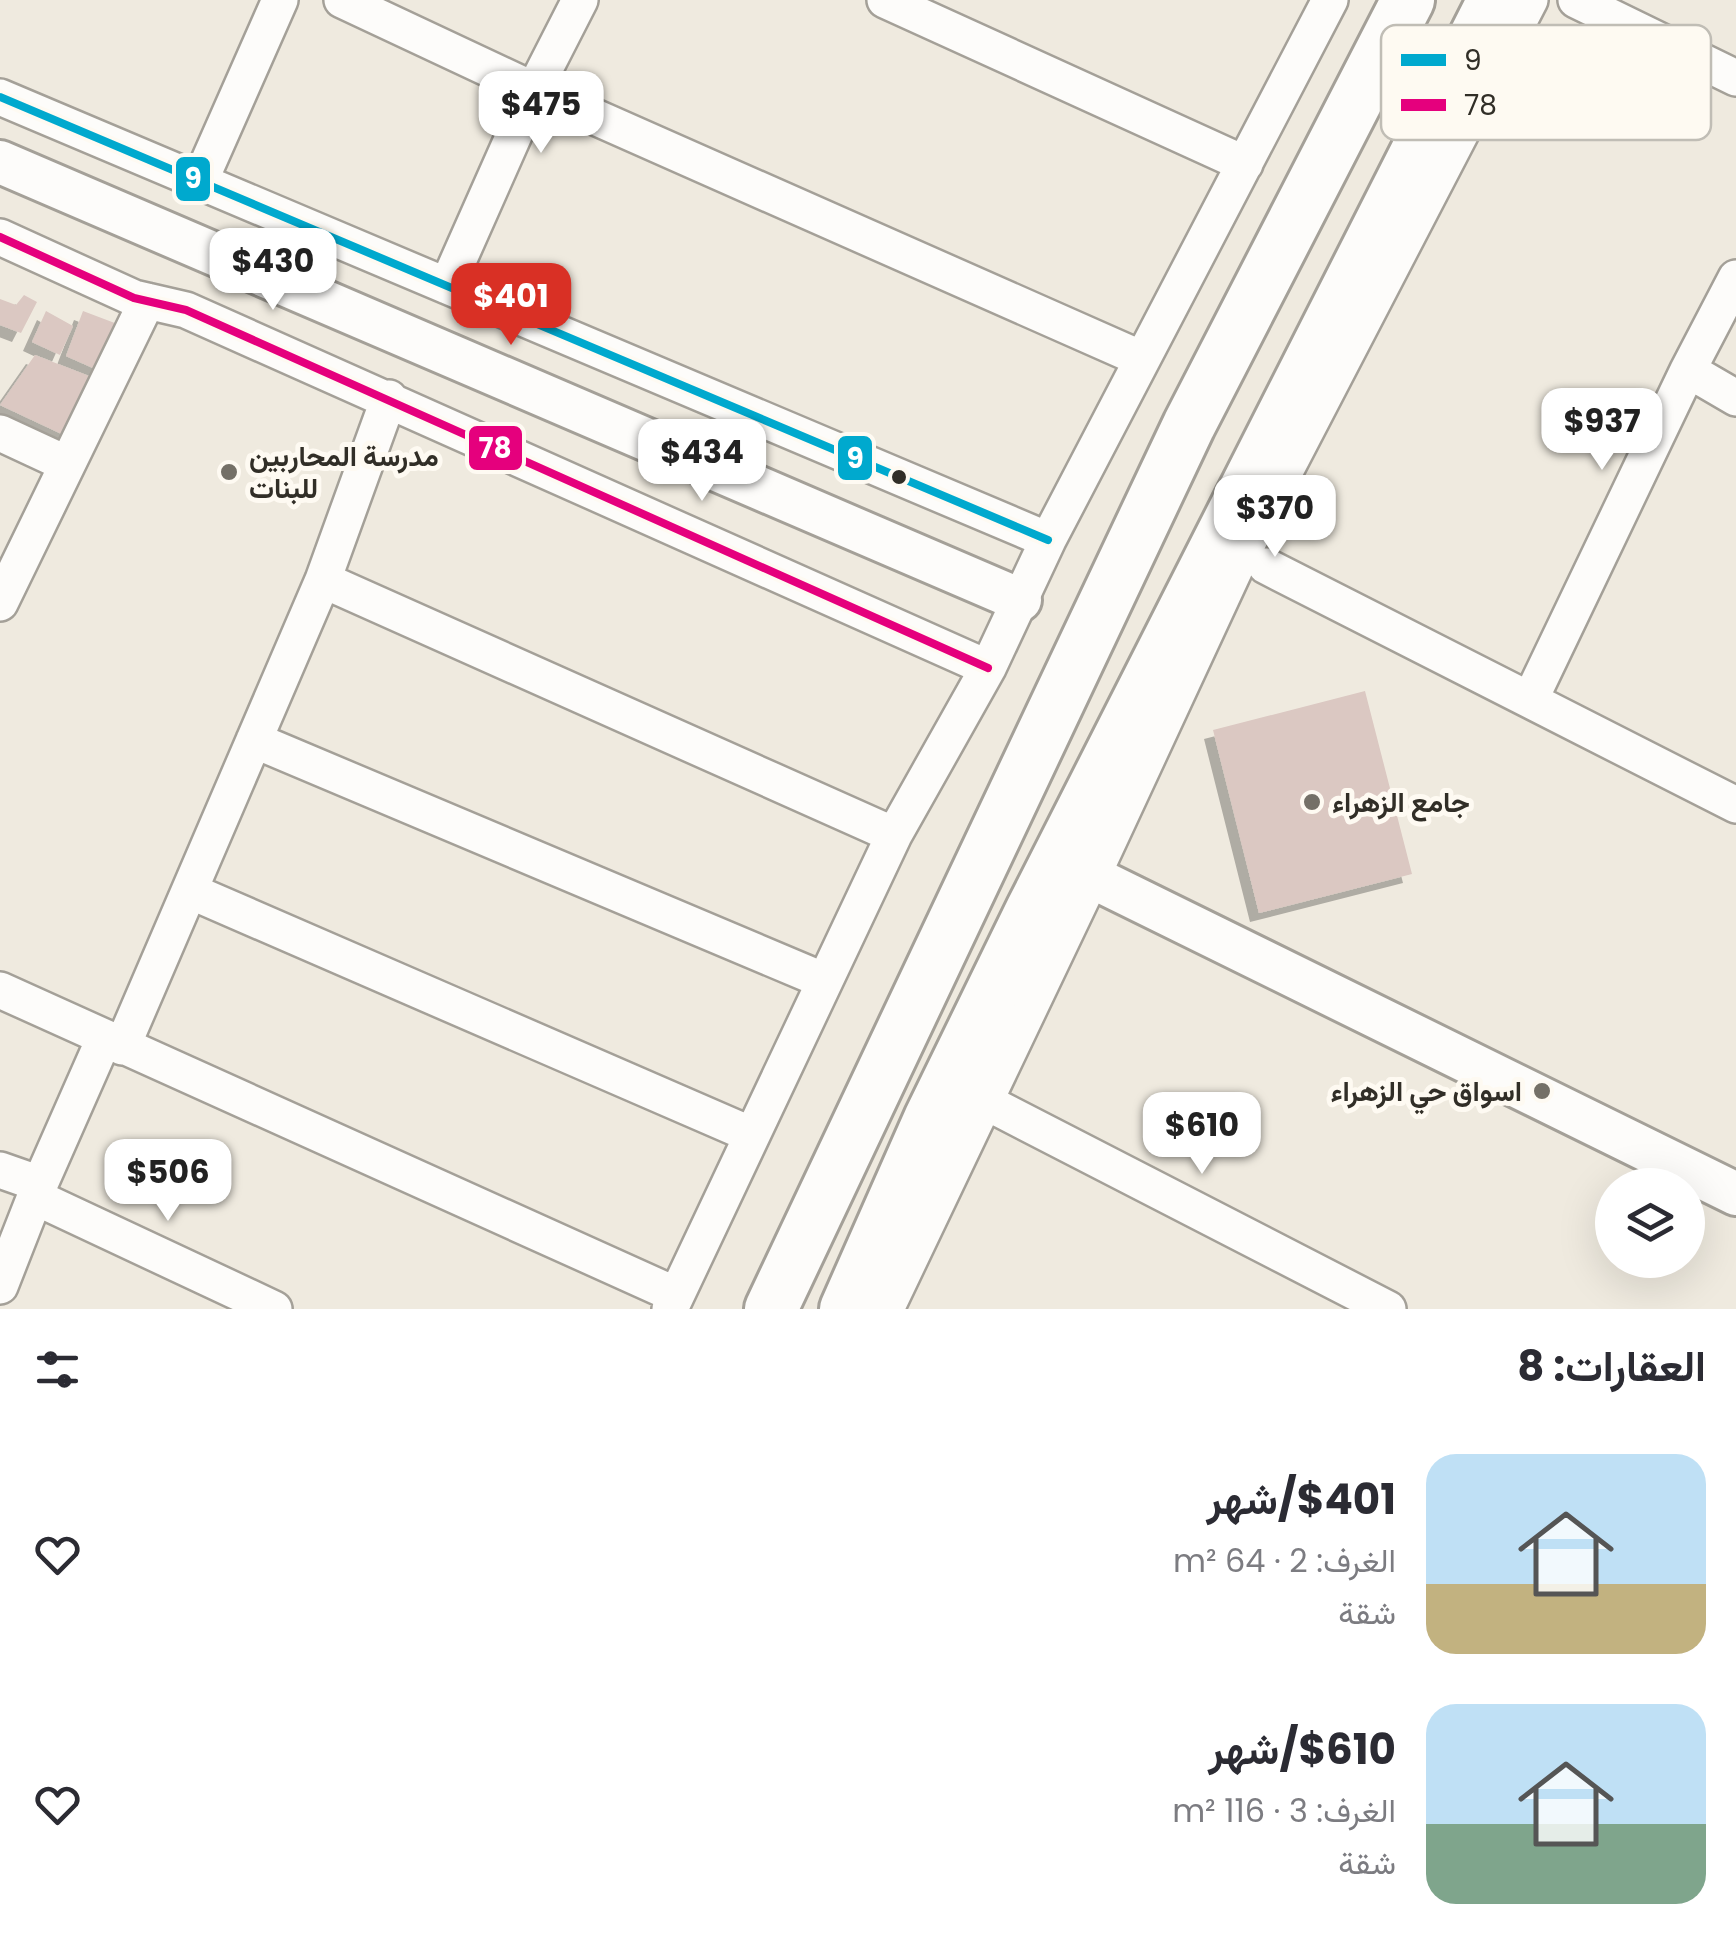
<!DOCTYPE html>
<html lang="ar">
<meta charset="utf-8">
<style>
:root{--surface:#fff;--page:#f2f2f3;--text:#2b2b33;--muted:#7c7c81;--accent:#d93025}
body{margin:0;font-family:Poppins,Vazirmatn,sans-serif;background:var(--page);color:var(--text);direction:rtl;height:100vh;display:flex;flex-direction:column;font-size:38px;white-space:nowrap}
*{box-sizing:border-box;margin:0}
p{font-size:32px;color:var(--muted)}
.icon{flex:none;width:55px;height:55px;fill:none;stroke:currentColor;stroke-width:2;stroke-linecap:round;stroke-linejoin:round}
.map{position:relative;height:1309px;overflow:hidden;direction:ltr}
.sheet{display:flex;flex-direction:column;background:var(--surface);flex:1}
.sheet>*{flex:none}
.fabs{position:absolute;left:1595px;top:1168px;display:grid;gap:20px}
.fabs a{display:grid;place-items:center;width:110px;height:110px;border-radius:50%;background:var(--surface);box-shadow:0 10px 40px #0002;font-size:50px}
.price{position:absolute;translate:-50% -85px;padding:0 22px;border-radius:20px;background:#fff;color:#222;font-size:32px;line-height:65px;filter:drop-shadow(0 2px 5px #0008)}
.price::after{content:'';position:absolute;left:50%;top:60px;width:30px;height:22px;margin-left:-15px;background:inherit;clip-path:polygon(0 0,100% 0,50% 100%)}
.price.current{background:var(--accent);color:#fff}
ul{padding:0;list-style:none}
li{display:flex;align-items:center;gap:30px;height:250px;padding:0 30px}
li span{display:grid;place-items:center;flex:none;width:280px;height:200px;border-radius:30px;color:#555}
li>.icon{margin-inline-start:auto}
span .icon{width:120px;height:120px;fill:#fffc;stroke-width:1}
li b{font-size:42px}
h2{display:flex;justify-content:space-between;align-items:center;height:120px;padding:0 30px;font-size:42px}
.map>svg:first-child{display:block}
.building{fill:#dbc8c2;filter:url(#shadow)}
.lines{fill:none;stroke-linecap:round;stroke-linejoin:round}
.minor-casing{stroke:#a4a098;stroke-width:40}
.tertiary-casing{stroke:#a4a098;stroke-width:48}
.primary-casing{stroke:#a4a098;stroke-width:58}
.minor{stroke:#fdfcfa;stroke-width:35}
.tertiary{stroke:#fdfcfa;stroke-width:42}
.primary{stroke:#fdfcfa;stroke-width:52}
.bus-1-casing{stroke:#fefaf2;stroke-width:15}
.bus-2-casing{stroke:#fefaf2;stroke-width:15}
.bus-1{stroke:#00a9ce;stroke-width:8}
.bus-2{stroke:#e5007d;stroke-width:8}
.poi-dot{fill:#747067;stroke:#fefaf2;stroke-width:4}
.bus-dot{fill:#312e27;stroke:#fefaf2;stroke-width:4}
.labels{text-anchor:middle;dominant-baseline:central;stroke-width:10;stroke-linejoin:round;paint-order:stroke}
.poi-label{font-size:28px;font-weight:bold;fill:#312e27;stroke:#fefaf2;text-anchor:start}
.key{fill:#fefaf2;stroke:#c0bdb5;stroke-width:2.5}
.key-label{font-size:28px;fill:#312e27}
.line-badge{stroke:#fefaf2;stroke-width:4}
.badge-label{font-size:28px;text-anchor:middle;font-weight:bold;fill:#fff}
</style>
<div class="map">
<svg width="1736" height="1309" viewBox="0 0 1736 1309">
<defs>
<filter id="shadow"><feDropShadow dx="-9" dy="9" stdDeviation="0" flood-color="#0004"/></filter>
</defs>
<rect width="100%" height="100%" fill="#efeadf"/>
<!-- building -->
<path class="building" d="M24 295 37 302 21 333 0 325V299L16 305Z
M46 311 73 326 60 355 32 342Z
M83 311 120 325 102 372 66 356Z
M35 355 94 378 66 436 0 405Z
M1365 691 1412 874 1259 913 1213 730Z"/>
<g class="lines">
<defs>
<path id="minor" d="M342 0 534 90 1142 359
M885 0 1245 164
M1576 0 1736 78
M0 97 1048 540
M200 181 280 0
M0 237 134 298 186 310 988 668
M447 286 534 90 580 0
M1688 370 1736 398
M0 433 67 464
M1266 566 1736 805
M323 580 894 835
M0 603 147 301
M1530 700 1688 370 1736 278
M254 740 825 981
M190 891 752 1135
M0 990 676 1295
M122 1047 323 580 389 398
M986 1102 1388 1309
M0 1170 40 1184
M35 1197 274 1309
M0 1286 40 1184 104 1039
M670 1309 894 835 988 668 1048 540 1330 0
M886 1309 1092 877 1241 556 1530 0"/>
<path id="tertiary" d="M0 162 1020 600
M1092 877 1736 1194"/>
<path id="primary" d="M771 1309 1189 425 1408 0
M846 1309 930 1119 1032 910 1494 0"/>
</defs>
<!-- minor casing -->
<use href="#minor" class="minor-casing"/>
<!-- tertiary casing -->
<use href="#tertiary" class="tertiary-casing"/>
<!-- primary casing -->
<use href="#primary" class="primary-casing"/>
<!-- minor -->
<use href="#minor" class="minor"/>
<!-- tertiary -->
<use href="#tertiary" class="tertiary"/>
<!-- primary -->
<use href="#primary" class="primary"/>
<defs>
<path id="bus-1" d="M0 97 1048 540"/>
<path id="bus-2" d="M0 237 134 298 186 310 988 668"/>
</defs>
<!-- bus-1 casing -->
<use href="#bus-1" class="bus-1-casing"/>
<!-- bus-2 casing -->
<use href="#bus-2" class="bus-2-casing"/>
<!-- bus-1 -->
<use href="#bus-1" class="bus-1"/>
<!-- bus-2 -->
<use href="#bus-2" class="bus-2"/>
</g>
<!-- markers -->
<g class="poi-dot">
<circle cx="229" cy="472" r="10"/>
<circle cx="1312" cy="802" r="10"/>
<circle cx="1542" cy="1091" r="10"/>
</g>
<circle class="bus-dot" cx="899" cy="477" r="9"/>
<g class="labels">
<!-- poi labels -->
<g class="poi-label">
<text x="249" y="456">مدرسة المحاربين<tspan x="249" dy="32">للبنات</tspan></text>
<text x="1332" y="802">جامع الزهراء</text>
<text x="1522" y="1091" text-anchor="end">اسواق حي الزهراء</text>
</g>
</g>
<!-- legend -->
<rect x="1381" y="25" width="330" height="115" rx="15" class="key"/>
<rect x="1401" y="54" width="45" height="12" fill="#00a9ce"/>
<rect x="1401" y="99" width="45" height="12" fill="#e5007d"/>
<g class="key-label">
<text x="1464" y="70">9</text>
<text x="1464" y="115">78</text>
</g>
<g class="line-badge">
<rect x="174" y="155" width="38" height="48" rx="10" fill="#00a9ce"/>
<rect x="467" y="424" width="57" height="48" rx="10" fill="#e5007d"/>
<rect x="836" y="434" width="38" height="48" rx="10" fill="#00a9ce"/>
</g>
<g class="badge-label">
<text x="193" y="188">9</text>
<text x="495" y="458">78</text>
<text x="855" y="468">9</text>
</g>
</svg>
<div class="fabs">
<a><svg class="icon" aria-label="layers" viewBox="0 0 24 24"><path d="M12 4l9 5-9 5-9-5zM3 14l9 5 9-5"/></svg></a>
</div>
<b class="price" style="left:541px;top:156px">$475</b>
<b class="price" style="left:273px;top:313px">$430</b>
<b class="price current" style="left:511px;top:348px">$401</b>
<b class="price" style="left:1602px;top:473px">$937</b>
<b class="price" style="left:702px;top:504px">$434</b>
<b class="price" style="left:1275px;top:560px">$370</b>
<b class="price" style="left:1202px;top:1177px">$610</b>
<b class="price" style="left:168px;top:1224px">$506</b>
</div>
<section class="sheet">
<h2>العقارات: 8<svg class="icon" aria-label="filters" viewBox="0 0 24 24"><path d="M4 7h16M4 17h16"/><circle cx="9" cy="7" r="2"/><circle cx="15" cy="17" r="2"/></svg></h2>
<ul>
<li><span style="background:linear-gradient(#bfe0f5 65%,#c2b280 0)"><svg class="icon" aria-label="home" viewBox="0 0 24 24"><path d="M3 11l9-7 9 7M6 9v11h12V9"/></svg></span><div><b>$401/شهر</b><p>الغرف: 2 · 64 m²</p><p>شقة</p></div><svg class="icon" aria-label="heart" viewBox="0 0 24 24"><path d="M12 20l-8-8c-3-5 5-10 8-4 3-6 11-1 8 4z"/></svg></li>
<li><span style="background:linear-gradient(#bfe0f5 60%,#7fa58c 0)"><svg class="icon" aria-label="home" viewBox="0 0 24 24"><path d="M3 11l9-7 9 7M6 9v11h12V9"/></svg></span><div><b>$610/شهر</b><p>الغرف: 3 · 116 m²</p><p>شقة</p></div><svg class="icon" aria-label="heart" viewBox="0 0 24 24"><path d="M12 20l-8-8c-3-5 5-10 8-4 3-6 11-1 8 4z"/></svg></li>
</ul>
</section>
